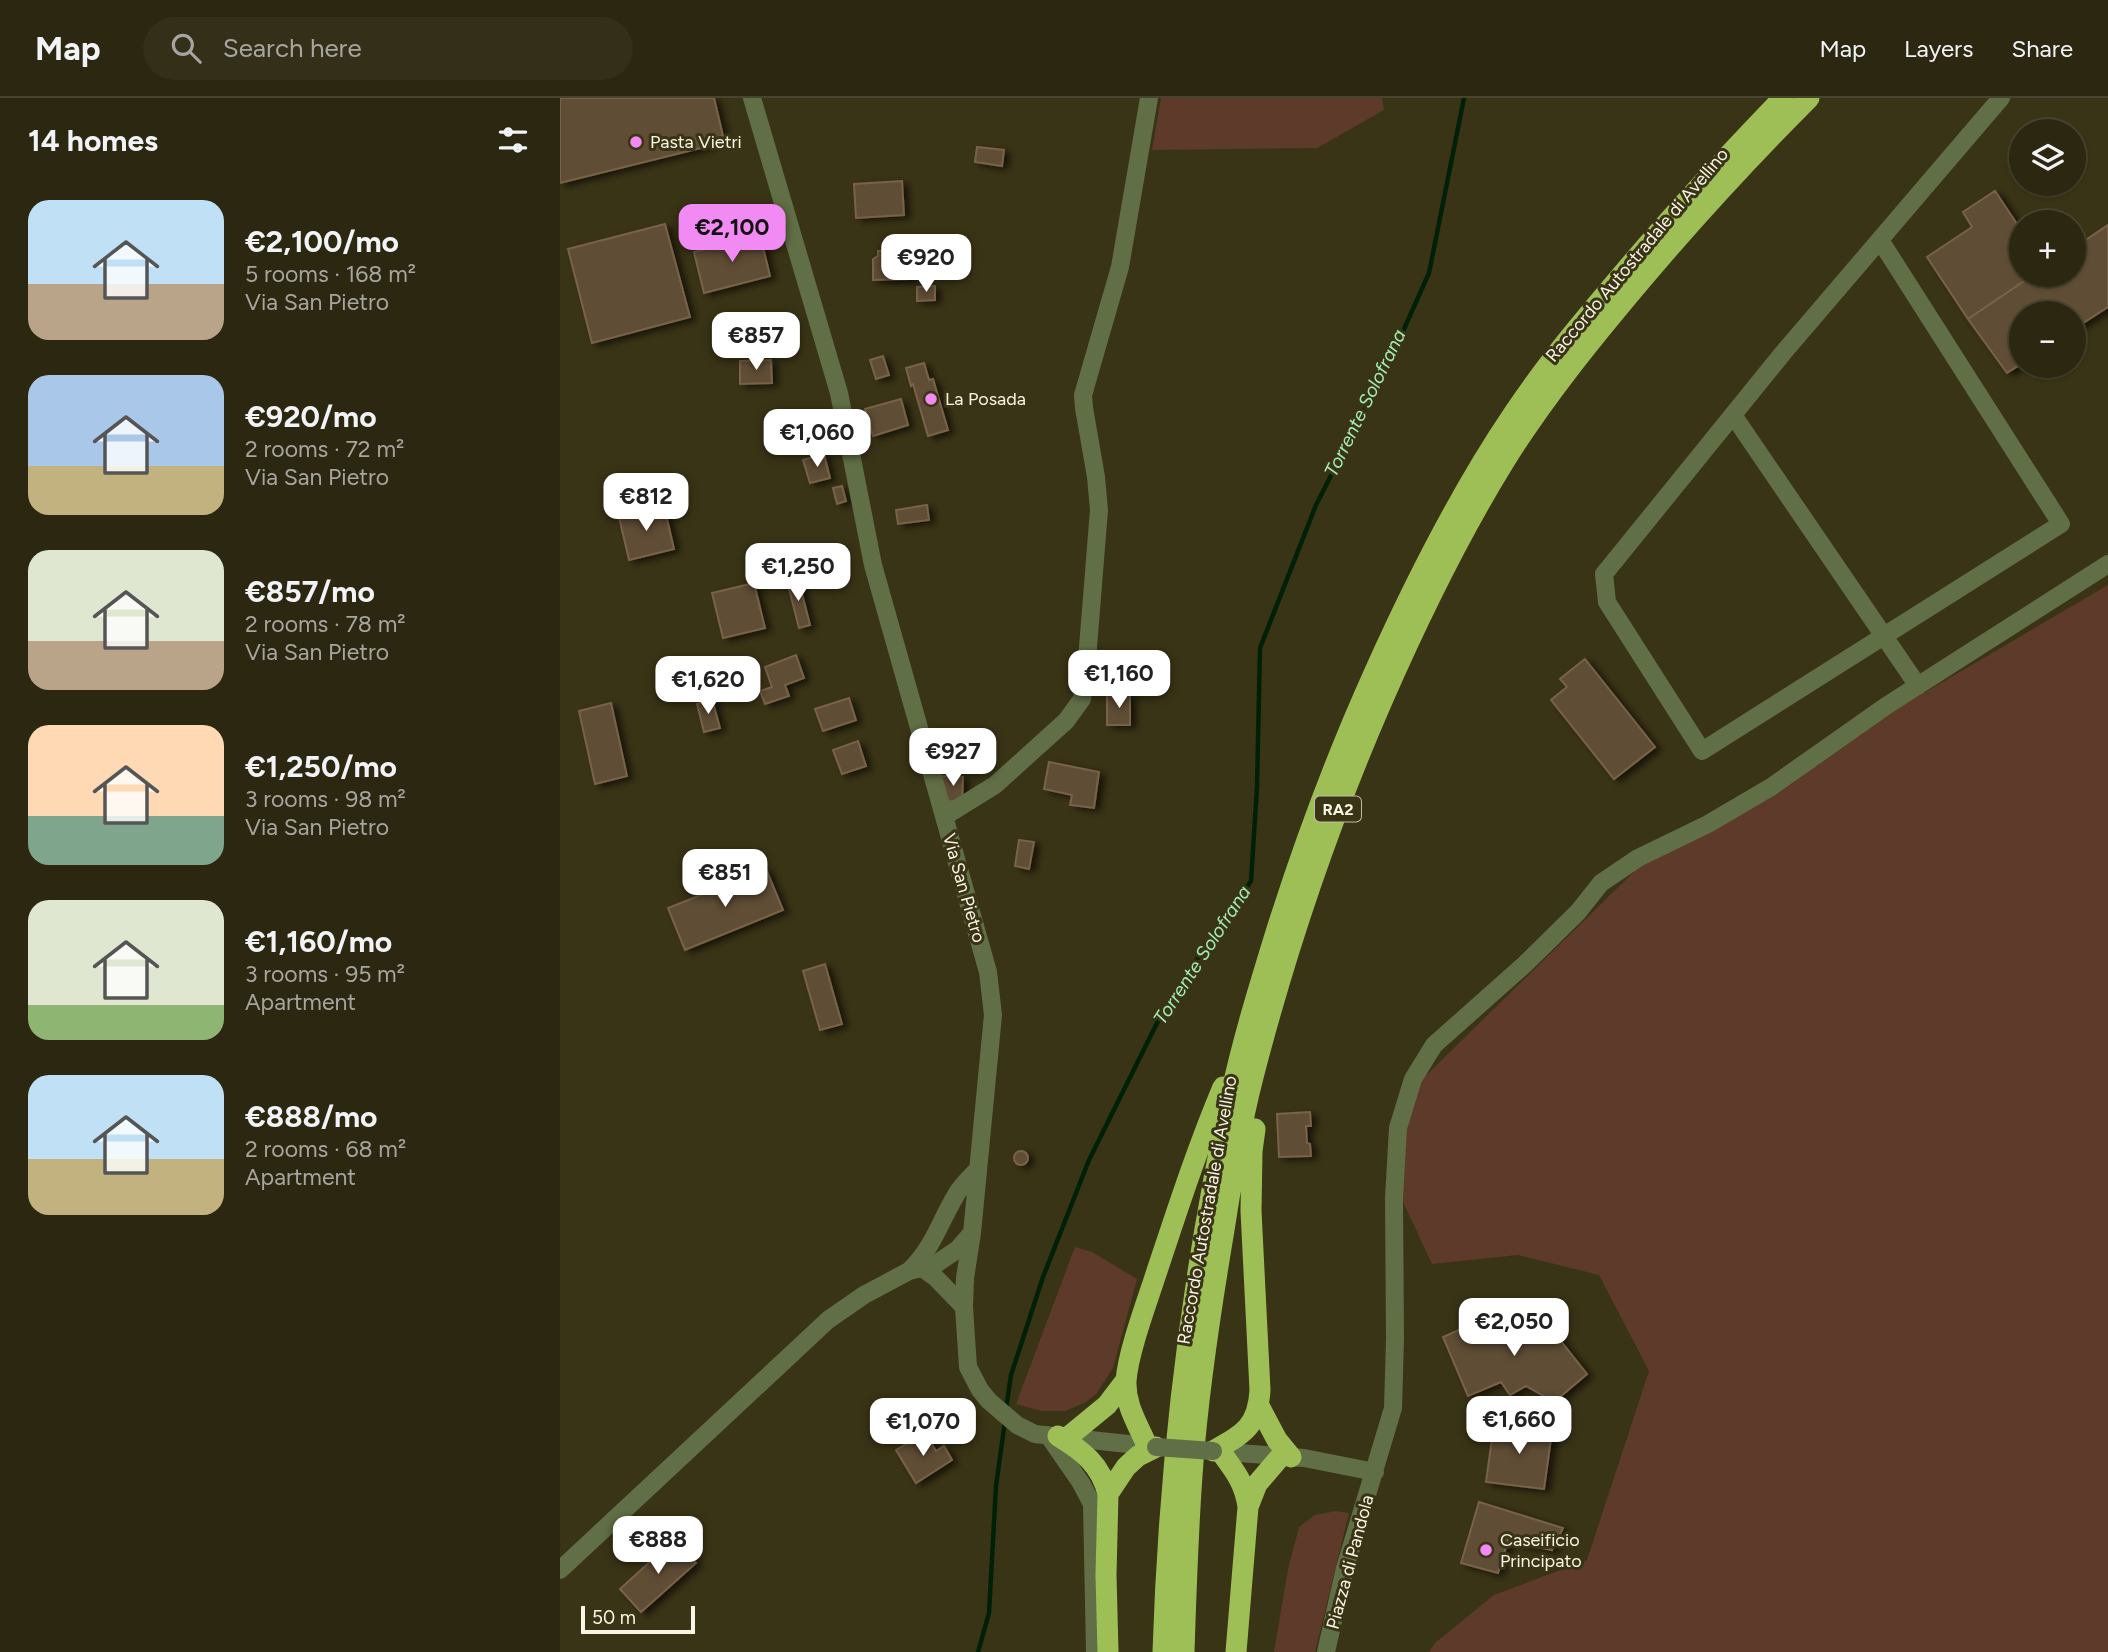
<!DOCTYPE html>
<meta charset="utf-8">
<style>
:root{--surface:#2c2710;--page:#342f19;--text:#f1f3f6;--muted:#a6a59f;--line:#484430;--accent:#f28af3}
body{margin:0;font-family:Figtree,sans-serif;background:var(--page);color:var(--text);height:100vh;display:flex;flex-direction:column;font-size:26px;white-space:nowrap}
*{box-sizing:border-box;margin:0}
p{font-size:23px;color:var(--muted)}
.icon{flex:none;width:38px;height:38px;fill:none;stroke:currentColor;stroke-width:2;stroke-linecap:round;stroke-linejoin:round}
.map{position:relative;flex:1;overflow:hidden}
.side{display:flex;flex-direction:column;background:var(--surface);width:560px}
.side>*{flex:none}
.buttons{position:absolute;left:1449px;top:21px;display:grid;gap:14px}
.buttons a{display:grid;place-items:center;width:77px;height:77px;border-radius:50%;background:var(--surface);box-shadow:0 2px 5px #0004,0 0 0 2px var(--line);font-size:35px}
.scale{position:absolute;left:21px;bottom:18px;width:114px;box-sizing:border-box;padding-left:7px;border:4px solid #f9f5e4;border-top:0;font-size:19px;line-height:24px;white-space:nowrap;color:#f9f5e4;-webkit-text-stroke:5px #3a3416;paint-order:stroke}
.price{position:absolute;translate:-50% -60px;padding:0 16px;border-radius:14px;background:#fff;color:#222;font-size:23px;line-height:46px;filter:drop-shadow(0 2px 4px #0008)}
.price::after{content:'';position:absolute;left:50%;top:42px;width:21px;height:16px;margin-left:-10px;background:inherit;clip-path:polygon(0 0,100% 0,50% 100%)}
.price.selected{background:var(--accent);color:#111}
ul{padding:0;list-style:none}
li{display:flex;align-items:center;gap:21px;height:175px;padding:0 28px}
li span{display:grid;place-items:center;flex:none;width:196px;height:140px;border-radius:21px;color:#555}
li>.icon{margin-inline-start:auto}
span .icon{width:84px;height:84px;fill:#fffc;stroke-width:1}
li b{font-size:30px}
h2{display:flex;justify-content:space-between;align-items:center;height:84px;padding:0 28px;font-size:30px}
header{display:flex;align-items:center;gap:42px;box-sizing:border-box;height:98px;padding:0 35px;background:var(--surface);border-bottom:2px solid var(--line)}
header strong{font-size:33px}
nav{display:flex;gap:38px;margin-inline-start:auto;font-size:24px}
.search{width:490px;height:63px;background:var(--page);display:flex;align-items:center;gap:18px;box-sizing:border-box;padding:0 24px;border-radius:38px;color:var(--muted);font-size:26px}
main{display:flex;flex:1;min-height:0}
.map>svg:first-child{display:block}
.green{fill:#5d3a2a}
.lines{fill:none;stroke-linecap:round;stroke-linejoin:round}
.stream{stroke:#002108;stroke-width:4.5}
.building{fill:#614d34;stroke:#786249;stroke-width:2;filter:url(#shadow)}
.minor{stroke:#616f46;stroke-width:18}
.highway{stroke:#9ebf55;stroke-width:21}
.minor-bridge{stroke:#616f46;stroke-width:18}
.poi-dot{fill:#f28af3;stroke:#3a3416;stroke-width:2.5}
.labels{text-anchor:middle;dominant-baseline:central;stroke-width:6;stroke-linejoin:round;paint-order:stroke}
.shield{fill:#3a3416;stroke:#c0bba6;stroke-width:2}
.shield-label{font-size:16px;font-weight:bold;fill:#f9f5e4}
.poi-label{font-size:18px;fill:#f9f5e4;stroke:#3a3416;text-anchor:start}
.street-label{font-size:18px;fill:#f9f5e4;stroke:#3a3416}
.water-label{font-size:19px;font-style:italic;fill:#a2ecb2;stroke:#3a3416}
</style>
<header>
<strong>Map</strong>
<div class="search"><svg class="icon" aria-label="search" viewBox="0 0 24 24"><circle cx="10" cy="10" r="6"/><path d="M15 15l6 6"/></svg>Search here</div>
<nav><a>Map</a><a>Layers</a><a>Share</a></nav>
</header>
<main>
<section class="side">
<h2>14 homes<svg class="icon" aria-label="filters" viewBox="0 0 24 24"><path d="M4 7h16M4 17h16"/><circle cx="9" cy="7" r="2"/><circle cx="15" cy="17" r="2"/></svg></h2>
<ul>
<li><span style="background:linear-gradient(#bfe0f5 60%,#b9a48a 0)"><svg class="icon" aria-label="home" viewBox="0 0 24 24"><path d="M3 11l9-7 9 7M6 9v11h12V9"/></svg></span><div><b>€2,100/mo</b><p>5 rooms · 168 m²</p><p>Via San Pietro</p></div></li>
<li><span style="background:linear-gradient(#a9c7e8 65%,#c2b280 0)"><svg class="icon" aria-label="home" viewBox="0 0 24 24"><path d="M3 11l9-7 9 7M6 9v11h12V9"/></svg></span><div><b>€920/mo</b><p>2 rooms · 72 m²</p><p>Via San Pietro</p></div></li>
<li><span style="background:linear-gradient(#dfe7d0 65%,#b9a48a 0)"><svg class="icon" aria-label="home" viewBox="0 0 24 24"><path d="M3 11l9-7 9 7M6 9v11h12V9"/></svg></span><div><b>€857/mo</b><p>2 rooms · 78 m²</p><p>Via San Pietro</p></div></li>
<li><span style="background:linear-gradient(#ffd9b3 65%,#7fa58c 0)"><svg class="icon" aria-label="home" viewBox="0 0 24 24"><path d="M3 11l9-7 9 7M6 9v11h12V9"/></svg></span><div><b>€1,250/mo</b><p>3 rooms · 98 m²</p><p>Via San Pietro</p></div></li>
<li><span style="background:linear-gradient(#dfe7d0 75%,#8fb573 0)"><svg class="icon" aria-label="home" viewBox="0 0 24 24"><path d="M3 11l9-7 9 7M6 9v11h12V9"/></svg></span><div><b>€1,160/mo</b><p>3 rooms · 95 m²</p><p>Apartment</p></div></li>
<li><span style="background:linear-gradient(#bfe0f5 60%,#c2b280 0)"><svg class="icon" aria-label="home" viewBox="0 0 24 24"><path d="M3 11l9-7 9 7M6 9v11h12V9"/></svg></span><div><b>€888/mo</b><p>2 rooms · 68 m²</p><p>Apartment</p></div></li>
</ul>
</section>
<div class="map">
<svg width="1548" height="1554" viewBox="0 0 1548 1554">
<defs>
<filter id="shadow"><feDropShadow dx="5.5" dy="3" stdDeviation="3.5" flood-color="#0009"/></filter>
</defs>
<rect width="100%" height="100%" fill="#3a3416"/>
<!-- green -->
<path class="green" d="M601 0H822L824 12 757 50 592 52Z
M1548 487V1554H869L875 1545 934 1497 1027 1462 1089 1273 1039 1177 958 1157 872 1166 837 1091 841 1002 1096 752Z
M515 1149 532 1154 577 1181 553 1270 537 1295 526 1304 505 1313H482L456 1306Z
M776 1413 789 1415 755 1554H714L728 1471 739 1429 755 1417Z"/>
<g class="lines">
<!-- stream -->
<path class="stream" d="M446 1311 451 1277 483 1179 529 1062 607 905 691 783 697 689 700 550 756 407 832 258 869 175 904 0
M418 1554 429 1515 436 1388 445 1323"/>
</g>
<!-- building -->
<path class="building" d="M0 0H154L163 38 151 41 153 47 0 85Z
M417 49 444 52 442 68 415 64Z
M342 83 344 117 296 120 294 86Z
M1435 93 1461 132V177H1473L1408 221 1367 159 1412 129 1403 114Z
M105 126 130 219 32 245 8 151Z
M1548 127V209L1514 231V215H1461V266L1447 275 1408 221 1473 177H1514V150Z
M200 137 210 178 144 195 134 154Z
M349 152 350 181 313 182V161L318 158V153Z
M375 188V202L357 203V189Z
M323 258 329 277 316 281 310 262Z
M211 262 212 285 180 286V263Z
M364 265 369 282 373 281 388 332 368 338 353 286 351 288 346 270Z
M341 301 348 327 313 338 305 311Z
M264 356 270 380 250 385 243 362Z
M282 388 286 403 277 406 273 390Z
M367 407 369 422 338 426 336 412Z
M104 408 114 451 69 462 59 419Z
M238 480 250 527 239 530 227 483Z
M194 485 205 530 163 540 152 495Z
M236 557 244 580 225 587 229 598 205 606 200 593 212 589 205 569Z
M1025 561 1095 649 1054 681 991 602 1007 589 1000 581Z
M570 596V627H547V597Z
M289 600 296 622 263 633 255 611Z
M152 601 160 630 144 634 137 606Z
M51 605 67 678 35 686 19 613Z
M298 643 306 668 282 676 273 652Z
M489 664 539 674 534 710 510 707 512 697 484 691Z
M381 678 403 679 402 704 388 703Z
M459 742 474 744 469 771 455 768Z
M206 771 223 812 125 852 108 810Z
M265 866 282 926 260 932 243 873Z
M750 1014 751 1028H746L747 1045 750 1046 751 1058 719 1059 717 1016Z
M454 1060a7 7 0 1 1 14 0a7 7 0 1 1-14 0Z
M977 1213 1027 1276 994 1304 966 1288 950 1297 941 1284 908 1298 883 1239 930 1218 939 1223 944 1231 951 1233Z
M934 1326 992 1333 984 1391 926 1384Z
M365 1335 376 1353 384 1348 392 1362 356 1385 336 1352Z
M919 1404 1003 1430 992 1452 948 1443 938 1475 901 1465Z
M115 1441 136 1465 81 1514 60 1491Z"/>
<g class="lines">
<!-- minor -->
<path class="minor" d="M192 0 279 295 313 467 428 874 433 917 412 1135 405 1180 404 1209 408 1269 420 1292 429 1303 457 1327 475 1336 596 1349
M1320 142 1501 426 1142 653 1047 504 1044 476 1223 255 1441 0
M1173 317 1358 588
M385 718 435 687 506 623 522 601 526 574 539 412 536 379 524 310 523 297 560 169 589 0
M362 1170 376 1180 404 1209
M349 1173C375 1147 378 1127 396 1097 401 1087 411 1079 418 1071
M488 1337 521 1385 532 1406 535 1554
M653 1353 744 1360 815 1374
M0 1472 268 1222 304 1197 349 1173 376 1166 398 1151 411 1136
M766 1554 785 1470 833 1310 835 1240 834 1100 838 1030 853 981 874 947 964 867 1018 814 1041 785 1078 760 1148 726 1211 689 1326 608 1548 466"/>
<!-- highway -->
<path class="highway" d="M699 1308 717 1342 731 1359
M498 1338C523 1353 541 1367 548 1396
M508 1339 547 1307 566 1282
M587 1348C578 1326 565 1308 566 1283 568 1256 584 1212 593 1185 615 1119 636 1053 663 989
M653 1353C683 1336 698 1329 700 1292L691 1113 692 1053 695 1031
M660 1353C674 1372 685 1385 688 1409L676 1554
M688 1409 697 1386 721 1358
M548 1554 546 1477 548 1396 566 1369 578 1358 596 1349
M603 1554C609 1367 631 1180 671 997 683 941 700 886 717 831 745 743 777 657 815 573 855 484 899 396 954 315 988 264 1027 218 1066 172 1116 113 1169 56 1223 0
M624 1554C626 1491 628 1427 633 1364 639 1286 651 1209 664 1132 672 1081 680 1029 693 979 726 851 769 725 822 603 858 521 897 440 944 364 983 301 1031 242 1079 185 1133 121 1190 59 1249 0"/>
<!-- minor-bridge -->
<path class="minor-bridge" d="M596 1349 653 1353"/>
</g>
<!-- markers -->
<g class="poi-dot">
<circle cx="76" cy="44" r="7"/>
<circle cx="371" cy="301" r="7"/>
<circle cx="926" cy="1452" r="7"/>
</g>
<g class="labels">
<!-- shield labels -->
<rect class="shield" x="755" y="698.5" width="46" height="25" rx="5"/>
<g class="shield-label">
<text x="778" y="711">RA2</text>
</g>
<!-- poi labels -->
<g class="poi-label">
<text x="90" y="44">Pasta Vietri</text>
<text x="385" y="301">La Posada</text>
<text x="940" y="1442">Caseificio<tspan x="940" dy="21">Principato</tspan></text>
</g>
<!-- street labels -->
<g class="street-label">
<text transform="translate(1077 157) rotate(-50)">Raccordo Autostradale di Avellino</text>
<text transform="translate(404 790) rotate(74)">Via San Pietro</text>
<text transform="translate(647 1112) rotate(-80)">Raccordo Autostradale di Avellino</text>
<text transform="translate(790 1464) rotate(-75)">Piazza di Pandola</text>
</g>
<!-- water labels -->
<g class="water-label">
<text transform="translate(805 305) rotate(-64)">Torrente Solofrana</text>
<text transform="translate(642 857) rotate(-57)">Torrente Solofrana</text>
</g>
</g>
</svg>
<div class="buttons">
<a><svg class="icon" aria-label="layers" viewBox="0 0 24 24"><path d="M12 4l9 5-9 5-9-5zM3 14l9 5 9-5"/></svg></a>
<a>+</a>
<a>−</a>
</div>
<div class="scale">50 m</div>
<b class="price selected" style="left:172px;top:166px">€2,100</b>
<b class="price" style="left:366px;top:196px">€920</b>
<b class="price" style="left:196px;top:274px">€857</b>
<b class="price" style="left:257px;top:371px">€1,060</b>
<b class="price" style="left:86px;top:435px">€812</b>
<b class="price" style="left:238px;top:505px">€1,250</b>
<b class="price" style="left:559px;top:612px">€1,160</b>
<b class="price" style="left:148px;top:618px">€1,620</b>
<b class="price" style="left:393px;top:690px">€927</b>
<b class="price" style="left:165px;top:811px">€851</b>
<b class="price" style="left:954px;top:1260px">€2,050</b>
<b class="price" style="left:959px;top:1358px">€1,660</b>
<b class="price" style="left:363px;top:1360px">€1,070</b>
<b class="price" style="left:98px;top:1478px">€888</b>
</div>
</main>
